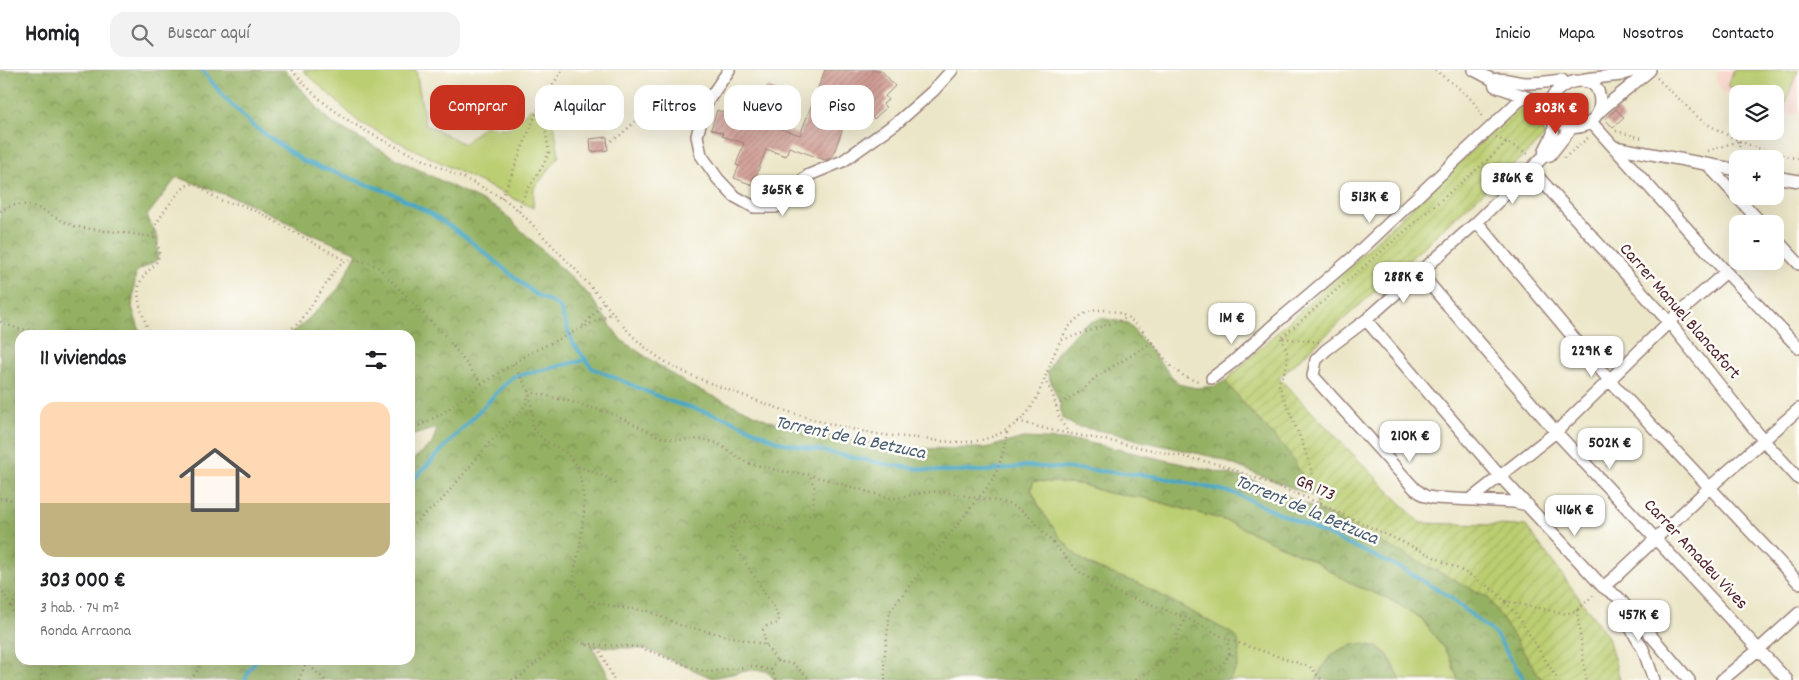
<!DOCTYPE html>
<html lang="es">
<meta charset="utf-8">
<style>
:root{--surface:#fff;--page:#f2f2f2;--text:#202124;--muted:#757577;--line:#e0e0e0;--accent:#c8321e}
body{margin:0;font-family:Dekko,sans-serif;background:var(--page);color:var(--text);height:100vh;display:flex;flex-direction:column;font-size:19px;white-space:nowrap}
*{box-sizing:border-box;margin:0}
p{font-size:16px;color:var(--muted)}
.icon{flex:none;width:28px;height:28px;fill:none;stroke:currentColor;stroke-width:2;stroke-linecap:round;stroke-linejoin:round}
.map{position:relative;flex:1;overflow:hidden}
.drawer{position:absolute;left:15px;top:260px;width:400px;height:335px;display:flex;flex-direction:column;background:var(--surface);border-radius:15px;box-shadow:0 5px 20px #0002}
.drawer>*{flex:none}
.hud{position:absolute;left:430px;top:15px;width:475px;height:45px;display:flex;gap:10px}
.fabs{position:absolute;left:1729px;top:15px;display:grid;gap:10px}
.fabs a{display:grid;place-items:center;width:55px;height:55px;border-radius:10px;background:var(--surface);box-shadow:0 5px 20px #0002;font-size:25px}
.price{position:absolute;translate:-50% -42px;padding:0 11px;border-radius:10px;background:#fff;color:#222;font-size:16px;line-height:32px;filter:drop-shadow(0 1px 2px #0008)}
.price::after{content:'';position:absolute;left:50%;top:30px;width:15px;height:11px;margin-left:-8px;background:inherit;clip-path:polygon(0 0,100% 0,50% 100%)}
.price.selected{background:var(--accent);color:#fff}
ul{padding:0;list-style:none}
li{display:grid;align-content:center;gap:10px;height:265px;padding:0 25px}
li+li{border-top:1px solid var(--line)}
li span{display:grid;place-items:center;height:155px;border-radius:15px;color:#555}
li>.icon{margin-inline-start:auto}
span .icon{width:90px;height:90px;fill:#fffc;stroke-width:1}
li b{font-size:21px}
h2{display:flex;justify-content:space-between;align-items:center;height:60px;padding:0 25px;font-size:21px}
.chip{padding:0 18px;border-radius:15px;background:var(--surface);box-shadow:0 5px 20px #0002;font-size:18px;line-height:45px}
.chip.selected{background:var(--accent);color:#fff}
header{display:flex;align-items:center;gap:30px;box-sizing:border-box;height:70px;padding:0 25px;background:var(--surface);border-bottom:1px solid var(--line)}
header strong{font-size:24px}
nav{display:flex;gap:28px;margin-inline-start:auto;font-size:18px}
.search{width:350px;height:45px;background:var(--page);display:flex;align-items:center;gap:12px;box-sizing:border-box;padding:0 18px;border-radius:15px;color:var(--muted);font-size:19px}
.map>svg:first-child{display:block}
.built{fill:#f6d1c5}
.green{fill:#bbce71;stroke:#82764e}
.forest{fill:url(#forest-crowns);stroke:#6f6847;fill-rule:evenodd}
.garden{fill:url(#garden-furrows);stroke:#82764e}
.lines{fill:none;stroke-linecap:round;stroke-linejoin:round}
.stream{stroke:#46a7c6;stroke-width:4}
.building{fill:url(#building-hatch)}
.street-casing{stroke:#9b827a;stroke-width:14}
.path{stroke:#9b827a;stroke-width:2.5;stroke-dasharray:1 4;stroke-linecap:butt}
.street{stroke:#fff;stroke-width:11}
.labels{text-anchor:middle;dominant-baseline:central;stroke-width:5;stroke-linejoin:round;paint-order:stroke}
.street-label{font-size:18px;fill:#4a1f2b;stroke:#fdfcf7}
.water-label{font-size:19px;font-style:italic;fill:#485c71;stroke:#fdfcf7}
</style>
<header>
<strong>Homiq</strong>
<div class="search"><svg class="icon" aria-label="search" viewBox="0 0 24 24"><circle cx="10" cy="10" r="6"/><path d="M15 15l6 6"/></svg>Buscar aquí</div>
<nav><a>Inicio</a><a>Mapa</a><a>Nosotros</a><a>Contacto</a></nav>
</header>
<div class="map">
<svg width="1799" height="610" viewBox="0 0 1799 610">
<defs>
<pattern id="forest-crowns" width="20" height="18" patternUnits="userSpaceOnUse" patternTransform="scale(1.25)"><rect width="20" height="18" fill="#94b163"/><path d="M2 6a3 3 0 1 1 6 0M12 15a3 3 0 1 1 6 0" fill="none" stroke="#7b8f52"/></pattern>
<pattern id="garden-furrows" width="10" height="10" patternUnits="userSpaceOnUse" patternTransform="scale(1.25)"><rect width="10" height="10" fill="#bbce71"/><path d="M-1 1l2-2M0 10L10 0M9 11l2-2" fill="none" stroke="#a2b062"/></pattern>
<pattern id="building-hatch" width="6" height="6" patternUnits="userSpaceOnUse" patternTransform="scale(1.25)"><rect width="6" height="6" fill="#cf998f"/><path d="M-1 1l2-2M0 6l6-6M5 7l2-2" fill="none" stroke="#aa7c75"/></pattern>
</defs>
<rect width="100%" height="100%" fill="#fdfcf7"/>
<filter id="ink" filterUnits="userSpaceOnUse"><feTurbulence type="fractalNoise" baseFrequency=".02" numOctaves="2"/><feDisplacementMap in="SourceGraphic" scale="10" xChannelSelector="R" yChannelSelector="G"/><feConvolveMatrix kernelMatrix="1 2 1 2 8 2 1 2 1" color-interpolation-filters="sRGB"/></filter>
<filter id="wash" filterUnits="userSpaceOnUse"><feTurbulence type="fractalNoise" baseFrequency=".0096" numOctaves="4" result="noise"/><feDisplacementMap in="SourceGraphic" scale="20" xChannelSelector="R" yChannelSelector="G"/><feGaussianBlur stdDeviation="1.12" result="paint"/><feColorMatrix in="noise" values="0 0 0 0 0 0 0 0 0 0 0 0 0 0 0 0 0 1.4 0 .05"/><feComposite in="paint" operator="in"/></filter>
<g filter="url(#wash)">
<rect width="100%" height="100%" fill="#ece6c8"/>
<!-- built -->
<path class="built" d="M1718 0H1799V45H1782L1775 42V24H1738L1737 28 1723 23 1715 9Z"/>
<!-- green -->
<path class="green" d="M303 0H416L425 54 464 74 484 56 509 59 531 38 553 46 559 86 548 101 534 118 533 138 360 53Z
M1734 0H1798L1783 39 1775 36V24H1744L1727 17Z
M1034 411 1080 414 1108 423 1145 428 1227 451 1314 491 1354 515 1389 529 1421 548 1450 587 1458 610H1401C1396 602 1392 589 1385 582 1381 578 1372 575 1367 575 1343 573 1323 586 1317 610H1229C1244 590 1239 584 1231 563L1142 515 1099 499 1083 490 1076 485 1059 466 1043 444 1031 419Z"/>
<!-- forest -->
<path class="forest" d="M0 0H285L330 52 401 91 500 140 589 225 621 270 688 315 770 351 849 369 908 379 985 378 1024 368 1081 371 1249 409 1316 439 1488 527 1542 610H1458L1450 587 1421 548 1389 529 1354 515 1314 491 1227 451 1145 428 1108 423 1080 414 1034 411 1031 419 1038 435 1059 466 1076 485 1091 496 1142 515 1231 563 1238 569C1241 585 1239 597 1229 610H775L766 601 751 600 712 608 646 579 592 576 611 610H0ZM177 107 251 134 309 163 357 183 339 218 303 254 289 265H410V366L437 358 432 374 410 392V590H20V265H141L132 237 136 202 157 190 158 168 147 146Z
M1101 248 1128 253 1178 314 1196 318 1215 316 1225 311 1255 346 1286 379 1317 428 1214 387 1137 370 1123 365 1075 356 1062 348 1060 334 1047 302 1058 282 1082 256Z
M1359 574C1387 574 1388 589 1401 610H1317C1322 590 1339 576 1359 574Z"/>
<!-- garden -->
<path class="garden" d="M1520 36H1531L1541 47 1544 67 1279 308 1420 453 1526 456 1608 567 1620 610H1542L1488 527 1316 439 1317 428 1286 379 1255 346 1225 311Z"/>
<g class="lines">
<!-- stream -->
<path class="stream" d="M202 0 223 26 252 55 303 91 394 124 431 144 463 165 535 224 557 235 560 238 573 273 592 298 669 331 729 349 779 372 890 395 938 401H987L1026 396 1077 399 1155 406 1234 423 1401 498 1447 525 1496 565 1524 610
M410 413 512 307 585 290
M245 610 249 600 257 590"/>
</g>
<g id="blocks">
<!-- building -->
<path class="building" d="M825 0H881L895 16 885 26 888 30 883 34 886 38 874 49 854 29 832 87 825 90 789 77 786 86 766 79 753 115 734 108 739 96 736 95 744 73 722 66 723 63 711 59 717 40 754 53 767 17 785 23 775 57 800 65Z
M1616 39 1624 48 1613 58 1605 49Z
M607 67 608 80 591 82 590 69Z"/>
</g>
</g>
<g filter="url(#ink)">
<use href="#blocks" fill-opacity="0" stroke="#9b827a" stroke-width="1"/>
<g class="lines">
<defs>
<path id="street" d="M729 0 705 35 697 66 701 85 718 109 734 126 754 137H776L789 121 809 105 843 91 899 51 933 21 952 0
M1474 0 1493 10 1495 16 1550 35
M1585 9 1621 5 1635 0
M1493 10C1503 7 1514 12 1525 13 1537 13 1549 12 1562 10
M1598 43C1601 33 1601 22 1593 14 1566 0 1529 38 1564 55 1571 58 1579 58 1586 55 1593 52 1595 46 1600 41 1616 27 1634 14 1650 0
M1591 52 1726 202 1799 278
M1614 77 1738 100
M1544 86 1545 80 1553 64 1555 48
M1708 95 1762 154
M1531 99 1669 252 1764 371 1799 409
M1775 107 1799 111
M1477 152 1609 310 1799 513
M1775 168 1799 194
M1420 203 1556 362 1787 610
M1366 250 1500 406 1603 517 1618 527 1689 610
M1212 308 1233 292 1278 251 1352 188 1524 26
M1471 429 1556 362 1669 252 1726 202
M1528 435 1514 432 1434 428 1425 426 1415 419 1313 306 1316 290 1326 280 1366 250 1477 152 1544 86 1550 85 1572 57
M1603 517 1615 507 1710 417 1799 339
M1619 538 1643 579 1654 610
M1722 610 1758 580 1799 543"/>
</defs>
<!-- street casing -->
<use href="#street" class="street-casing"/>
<!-- path -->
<path class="path" d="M292 0C346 68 431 87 502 128 518 138 531 153 544 167 559 183 576 199 590 216 607 234 620 255 638 271 667 298 701 310 737 323 783 341 829 356 878 364 891 366 904 367 917 368 938 371 964 375 985 369 1000 365 1017 355 1027 343 1050 316 1054 244 1098 240 1149 236 1157 307 1200 311
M1435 0C1451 13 1477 28 1482 48
M1657 8 1703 52 1739 71 1763 80 1799 89
M1616 61 1642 68
M1496 67 1529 84
M1739 71 1740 89
M607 73 618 67 643 45 678 26H693L696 28
M1708 81 1739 71
M1564 88 1589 67
M502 128 542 29 563 0
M518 140 525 124 544 94 549 82 541 34
M0 141C31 123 47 147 75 156 85 159 95 159 105 161 122 162 138 165 155 167
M0 252 19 259 34 260 45 265
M583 256 604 232
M53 265H64
M81 265 88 263 99 265
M150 265C145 249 136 234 139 217 141 203 153 200 158 189 163 176 151 169 154 159 156 151 179 120 186 116 190 114 193 114 197 114L206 122 224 132 239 134 258 142 346 191
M279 265 294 257 300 252 339 195 346 191H361L368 192 378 197 447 268 482 314
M1281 268C1291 286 1289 296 1278 313L1304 377 1322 435
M1062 270 1127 248
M1319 272 1281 268 1507 73
M513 294 529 322 533 344 532 358 545 371 565 382 578 396 584 430V441L580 476 574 503 575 513 587 530 616 537 648 541 680 555 766 575 777 591
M1044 309 1053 325 1060 350 1069 363
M529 322 565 330 613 344 660 367 675 370 702 369 717 373 744 391 751 394 781 401 810 405 890 428C902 429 915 423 928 422 941 421 953 424 966 426 992 431 1010 429 1031 448L1077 500 1093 511 1117 523 1153 535 1186 548 1227 569 1310 597 1322 610
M1056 336 1082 321 1096 307 1153 272
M1018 351 1050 360 1110 371 1222 395 1307 428 1422 481 1472 506 1495 521 1517 545 1558 610
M410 360 440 345 482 314 530 283 613 243
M578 396 610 409 616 414
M0 428 20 431
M410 457 442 430 490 372 522 340 527 332 528 324
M0 518 11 536
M20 524 11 536 14 546 20 554
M1505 531 1566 544 1577 540 1594 525
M1577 540 1586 610
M586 574 639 577 696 599 710 602 751 596 771 600 777 610
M766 575 763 560 767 556 778 553 779 549 775 539 731 470C728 439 764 456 779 459 793 447 790 445 809 445L813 442 814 417 810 405
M39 590 42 603 40 610
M159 590 169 592 177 590
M777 591 793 594 811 610
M306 592 325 610
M771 600 777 591
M191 610 204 590
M299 610 307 590
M512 610 519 607 558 575 570 569 599 579 614 610
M885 610 884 591 890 541 978 428C1000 405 1001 389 1008 358
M1136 610 1168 589 1176 580 1177 565 1186 548
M1189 610C1205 594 1217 610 1230 583L1227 569"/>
<!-- street -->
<use href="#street" class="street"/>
</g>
</g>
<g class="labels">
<!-- street labels -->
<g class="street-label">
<text transform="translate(1679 242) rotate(49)">Carrer Manuel Blancafort</text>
<text transform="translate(1315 419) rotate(24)">GR 173</text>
<text transform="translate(1695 485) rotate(47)">Carrer Amadeu Vives</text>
</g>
<!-- water labels -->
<g class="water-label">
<text transform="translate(850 369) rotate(12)">Torrent de la Betzuca</text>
<text transform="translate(1306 441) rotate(23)">Torrent de la Betzuca</text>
</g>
</g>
</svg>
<div class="fabs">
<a><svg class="icon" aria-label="layers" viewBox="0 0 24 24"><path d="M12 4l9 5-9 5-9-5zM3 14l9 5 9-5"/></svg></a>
<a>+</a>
<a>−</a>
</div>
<b class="price selected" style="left:1556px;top:65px">303K €</b>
<b class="price" style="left:1513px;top:135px">386K €</b>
<b class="price" style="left:783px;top:147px">365K €</b>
<b class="price" style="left:1370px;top:154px">513K €</b>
<b class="price" style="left:1404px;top:234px">288K €</b>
<b class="price" style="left:1232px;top:275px">1M €</b>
<b class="price" style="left:1592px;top:308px">229K €</b>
<b class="price" style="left:1410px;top:393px">210K €</b>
<b class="price" style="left:1610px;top:400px">502K €</b>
<b class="price" style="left:1575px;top:467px">416K €</b>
<b class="price" style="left:1639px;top:572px">457K €</b>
<div class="hud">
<a class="chip selected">Comprar</a>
<a class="chip">Alquilar</a>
<a class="chip">Filtros</a>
<a class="chip">Nuevo</a>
<a class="chip">Piso</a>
</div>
<section class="drawer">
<h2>11 viviendas<svg class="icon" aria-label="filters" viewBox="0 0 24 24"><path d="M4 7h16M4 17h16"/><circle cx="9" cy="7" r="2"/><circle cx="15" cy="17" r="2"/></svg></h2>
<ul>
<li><span style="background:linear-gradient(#ffd9b3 65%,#c2b280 0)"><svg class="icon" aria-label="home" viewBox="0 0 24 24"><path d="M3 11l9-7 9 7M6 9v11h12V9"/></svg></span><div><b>303 000 €</b><p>3 hab. · 74 m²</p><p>Ronda Arraona</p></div></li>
</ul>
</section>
</div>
